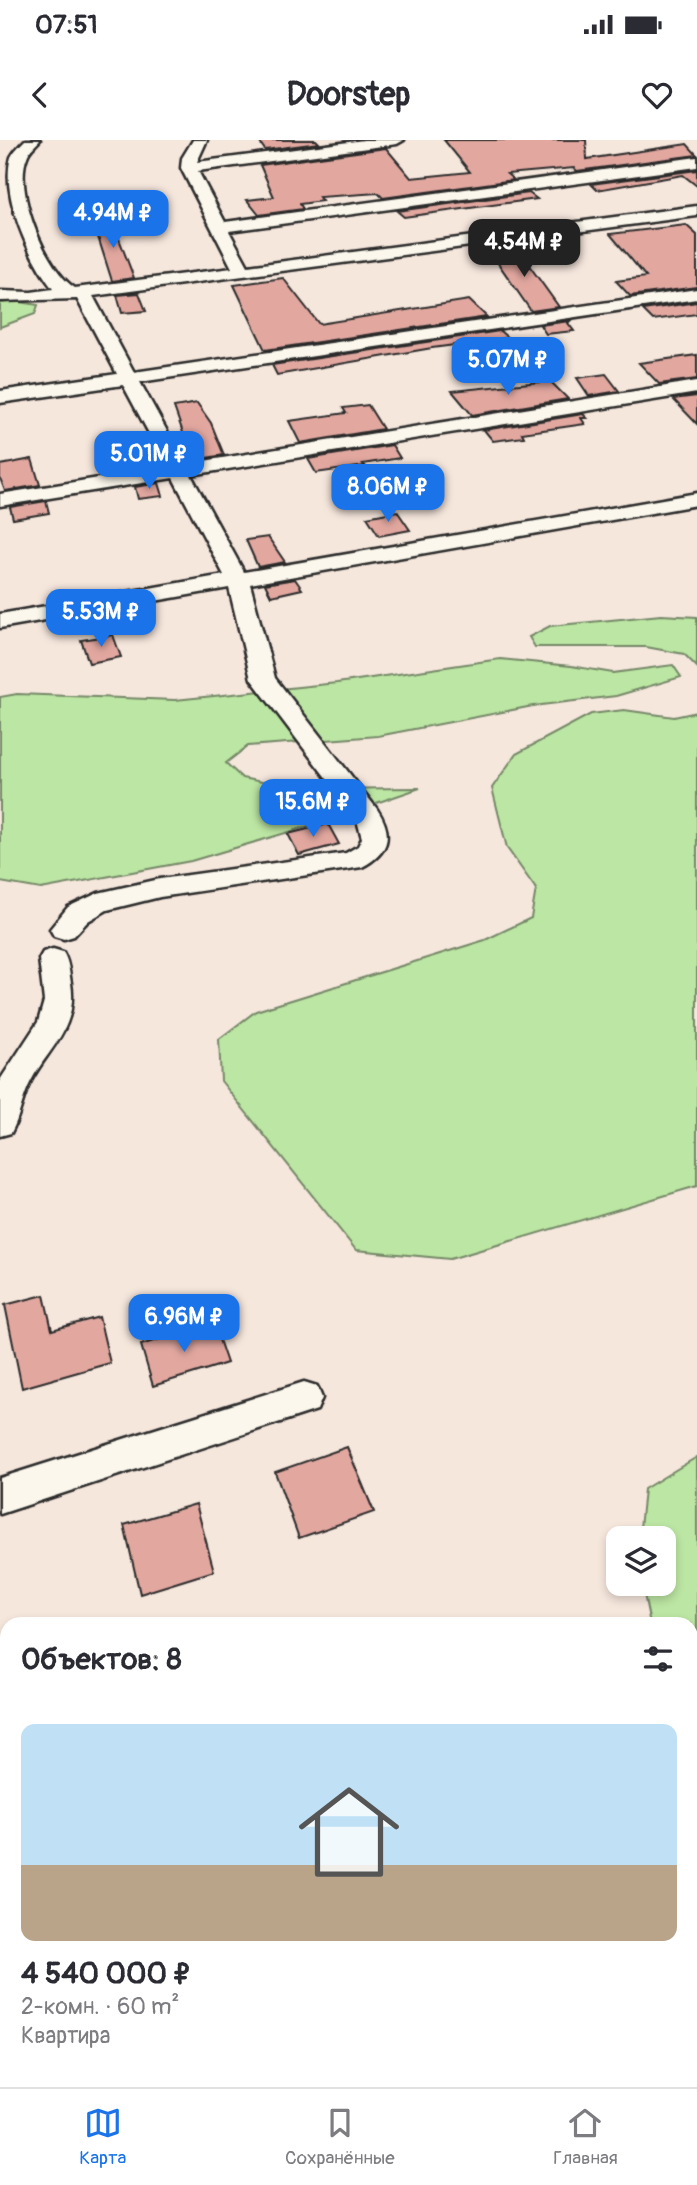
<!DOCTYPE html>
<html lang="ru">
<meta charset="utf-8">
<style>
:root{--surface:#fff;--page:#f7f7f7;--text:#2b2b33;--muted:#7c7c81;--line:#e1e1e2;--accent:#1a73e8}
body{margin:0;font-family:Pangolin,sans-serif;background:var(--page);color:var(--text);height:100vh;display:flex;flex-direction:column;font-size:26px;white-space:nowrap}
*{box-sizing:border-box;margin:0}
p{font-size:23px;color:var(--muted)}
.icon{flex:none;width:38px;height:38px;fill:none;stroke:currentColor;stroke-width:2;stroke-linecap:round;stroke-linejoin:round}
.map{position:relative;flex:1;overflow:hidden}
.details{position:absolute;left:0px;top:1477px;width:698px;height:471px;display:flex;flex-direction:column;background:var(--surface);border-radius:21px 21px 0 0;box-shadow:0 4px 10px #0003}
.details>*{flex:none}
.tools{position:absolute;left:606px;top:1386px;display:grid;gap:14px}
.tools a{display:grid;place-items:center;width:70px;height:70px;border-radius:14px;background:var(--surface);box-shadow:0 4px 10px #0003;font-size:35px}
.price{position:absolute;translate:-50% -60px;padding:0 16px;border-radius:14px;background:var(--accent);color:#fff;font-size:23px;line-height:46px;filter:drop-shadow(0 2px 4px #0008)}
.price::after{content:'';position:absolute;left:50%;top:42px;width:21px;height:16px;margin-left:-10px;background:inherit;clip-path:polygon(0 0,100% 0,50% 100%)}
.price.current{background:#222;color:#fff}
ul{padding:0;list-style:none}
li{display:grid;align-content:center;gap:14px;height:371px;padding:0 21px}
li span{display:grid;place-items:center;height:217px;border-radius:14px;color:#555}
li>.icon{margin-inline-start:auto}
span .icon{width:126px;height:126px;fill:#fffc;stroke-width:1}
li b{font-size:30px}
h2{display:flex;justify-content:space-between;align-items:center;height:84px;padding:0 21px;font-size:30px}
.status{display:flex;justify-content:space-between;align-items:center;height:49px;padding:0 35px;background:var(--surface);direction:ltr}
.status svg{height:19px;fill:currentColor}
header{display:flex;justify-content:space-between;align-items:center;height:91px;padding:0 21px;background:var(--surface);font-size:32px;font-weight:700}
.menu{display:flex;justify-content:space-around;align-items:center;height:98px;border-top:2px solid var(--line);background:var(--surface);font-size:19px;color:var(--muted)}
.menu a{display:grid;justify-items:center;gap:4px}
.menu .current{color:var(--accent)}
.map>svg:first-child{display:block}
.green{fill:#bce6a3;stroke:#748867;stroke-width:2}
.building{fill:#e2a8a0;stroke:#2b2b2b;stroke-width:2}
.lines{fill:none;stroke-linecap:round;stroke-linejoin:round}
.minor-casing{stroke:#2b2b2b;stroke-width:5}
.minor{fill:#fbf7ec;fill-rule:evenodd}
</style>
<div class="status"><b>07:51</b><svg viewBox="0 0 49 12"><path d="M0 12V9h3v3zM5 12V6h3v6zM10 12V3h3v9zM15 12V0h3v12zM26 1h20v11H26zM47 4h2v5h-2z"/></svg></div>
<header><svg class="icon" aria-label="back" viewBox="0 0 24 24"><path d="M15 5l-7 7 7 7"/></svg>Doorstep<svg class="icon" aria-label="heart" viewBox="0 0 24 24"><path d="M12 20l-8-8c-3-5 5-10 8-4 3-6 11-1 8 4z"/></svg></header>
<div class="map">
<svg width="697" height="1947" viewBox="0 0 697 1947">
<rect width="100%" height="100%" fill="#f6e7dd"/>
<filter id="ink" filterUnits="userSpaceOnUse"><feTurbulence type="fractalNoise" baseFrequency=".0143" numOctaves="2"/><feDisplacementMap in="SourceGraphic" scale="14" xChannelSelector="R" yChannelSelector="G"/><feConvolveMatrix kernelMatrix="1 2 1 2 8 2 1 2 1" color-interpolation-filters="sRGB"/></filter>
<g filter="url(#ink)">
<!-- green -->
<path class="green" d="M14 161 38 165 35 174 0 187V163Z
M661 475 697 477V527L684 514 646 507H535L529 497 550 486Z
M500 519 571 526 613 533 673 525 681 537 616 556 533 566 378 596 248 606 226 623 242 638 296 649 420 648 309 686 191 721 41 749 0 742V557L17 554 175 560 337 543Z
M624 570 674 577 697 572V1046L450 1119 356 1110 221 941 219 899 256 871 485 800 531 778 536 749 507 708 492 648 516 614 591 574Z
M697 1317V1782L691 1783V1484H650L642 1444H663V1398H639L644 1349Z"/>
<!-- building -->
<path class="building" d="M258 0H316L319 3 265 10Z
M444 0H586L587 19 687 4 697 15 577 31 574 28 507 34 514 40 383 58 378 53 319 57 322 61 300 64 303 69 259 75 247 60 274 57 260 25 386 8 411 38 470 32Z
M697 30V46L683 35 597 50 591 44Z
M529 53 537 59 404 77 397 71Z
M110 75 134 138 112 141 93 81Z
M686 85 697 95V147L630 156 616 141 646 137 610 94Z
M516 107 559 167 531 171 489 110Z
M283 138 319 184 469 160 487 177 265 210 234 145Z
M139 153 146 171 122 173 117 155Z
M697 162V174L653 180 643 170Z
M570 181 568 183 574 191 546 194 540 185Z
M500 191 508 198 432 208 277 235 272 225Z
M697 215V239L659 244 639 223Z
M606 234 619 251 589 256 577 238Z
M550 241 568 259 472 275 452 251Z
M697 256V284L673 259Z
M197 263 211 283 224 315 206 318 198 303 187 304 174 267Z
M368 265 383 289 300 303 289 281 346 273 343 268Z
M583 274 587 278H581L585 284 522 293 524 297 493 301 484 290Z
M142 302 153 327 130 330 122 305Z
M392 305 400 318 363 324 365 326 316 333 308 319Z
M32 319 40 345 5 351 0 338V325Z
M159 343 163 356 138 359 135 347Z
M46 361 49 373 13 379 10 367Z
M397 371 410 390 379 396 367 377Z
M268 397 285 422 258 427 246 400Z
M295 439 302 449 271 456 265 444Z
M113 495 121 517 89 523 81 500Z
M328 684 339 704 299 715 288 694Z
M44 1155 52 1190 99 1177 110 1223 22 1248 5 1165Z
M213 1182 227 1223 153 1246 141 1205Z
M347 1307 374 1372 299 1398 275 1332Z
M196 1364 214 1431 140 1454 124 1385Z"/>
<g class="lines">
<defs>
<path id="minor" d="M25 0H40C36 5 29 10 27 17 13 50 46 130 75 148L232 128 181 28 182 18 193 0H207L197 22 364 0H404L397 4 198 31 225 82 697 17V27L229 91 248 126 697 66V76L93 156 134 232 697 149V159L140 242 185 324 697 241V253L191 335 244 432 697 353V365L250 444 275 538 377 669C394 695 389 713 362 727L160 757 107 770 88 781 74 796 64 799 54 796 50 789 68 767 98 753 160 739 346 713 358 706 362 698 356 677 251 539 229 448 0 488V474L224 435 173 338 0 366V354L167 327 123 245 0 263V251L117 234 77 159 0 161V151L31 152 53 149C30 120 0 55 11 17 14 11 20 5 25 0Z
M53 809 63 812C69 822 69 832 71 843 78 888 50 906 31 941 22 957 20 977 11 993L0 996V940L38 882 44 861 39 819 43 812Z
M304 1242 317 1246 322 1258 317 1270 0 1374V1338Z"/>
</defs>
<!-- minor casing -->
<use href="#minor" class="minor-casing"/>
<!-- minor -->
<use href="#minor" class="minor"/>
</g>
</g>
</svg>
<div class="tools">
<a><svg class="icon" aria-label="layers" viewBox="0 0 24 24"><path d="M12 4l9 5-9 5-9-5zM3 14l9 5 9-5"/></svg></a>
</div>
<b class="price" style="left:113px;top:110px">4.94M ₽</b>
<b class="price current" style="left:524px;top:139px">4.54M ₽</b>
<b class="price" style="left:508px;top:257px">5.07M ₽</b>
<b class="price" style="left:149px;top:351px">5.01M ₽</b>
<b class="price" style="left:388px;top:384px">8.06M ₽</b>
<b class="price" style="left:101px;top:509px">5.53M ₽</b>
<b class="price" style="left:313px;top:699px">15.6M ₽</b>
<b class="price" style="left:184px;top:1214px">6.96M ₽</b>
<section class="details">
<h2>Объектов: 8<svg class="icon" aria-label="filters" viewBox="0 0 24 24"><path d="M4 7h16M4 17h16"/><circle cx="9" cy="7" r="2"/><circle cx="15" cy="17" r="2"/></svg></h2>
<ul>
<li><span style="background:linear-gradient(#bfe0f5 65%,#b9a48a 0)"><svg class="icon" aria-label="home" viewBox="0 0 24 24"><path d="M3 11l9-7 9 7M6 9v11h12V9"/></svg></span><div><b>4 540 000 ₽</b><p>2-комн. · 60 m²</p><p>Квартира</p></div></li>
</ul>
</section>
</div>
<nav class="menu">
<a class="current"><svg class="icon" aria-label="map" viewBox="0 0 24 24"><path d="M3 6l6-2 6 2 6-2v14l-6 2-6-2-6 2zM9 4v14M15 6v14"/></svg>Карта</a>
<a><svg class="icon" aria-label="saved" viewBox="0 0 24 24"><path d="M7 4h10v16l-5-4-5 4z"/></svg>Сохранённые</a>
<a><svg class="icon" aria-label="home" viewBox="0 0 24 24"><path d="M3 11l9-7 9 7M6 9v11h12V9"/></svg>Главная</a>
</nav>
